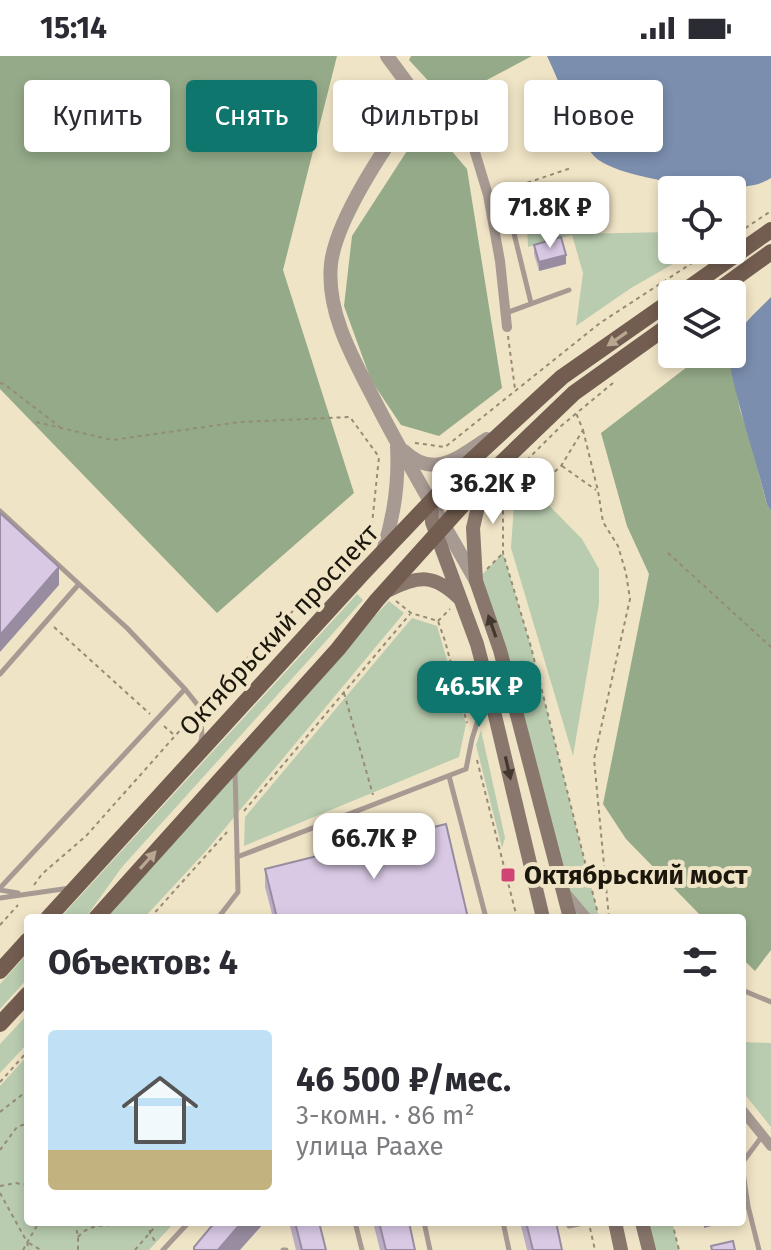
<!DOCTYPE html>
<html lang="ru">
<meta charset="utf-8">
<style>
:root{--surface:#fff;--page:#f2f2f3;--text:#2b2b33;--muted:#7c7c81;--line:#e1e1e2;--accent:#0f766e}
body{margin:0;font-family:"Fira Sans",sans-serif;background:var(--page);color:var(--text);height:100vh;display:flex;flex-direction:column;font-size:30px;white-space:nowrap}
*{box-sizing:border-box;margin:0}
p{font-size:26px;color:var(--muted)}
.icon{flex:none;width:44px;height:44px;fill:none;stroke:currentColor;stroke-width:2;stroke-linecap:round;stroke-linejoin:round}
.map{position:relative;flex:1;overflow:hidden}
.side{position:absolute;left:24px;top:858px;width:722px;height:312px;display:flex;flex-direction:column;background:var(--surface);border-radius:8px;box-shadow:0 4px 12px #0003}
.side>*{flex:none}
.top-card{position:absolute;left:24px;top:24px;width:724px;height:72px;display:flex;gap:16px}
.fabs{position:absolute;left:658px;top:120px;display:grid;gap:16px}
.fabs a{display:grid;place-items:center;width:88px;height:88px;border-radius:8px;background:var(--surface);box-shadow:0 4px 12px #0003;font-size:40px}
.price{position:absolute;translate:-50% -68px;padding:0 18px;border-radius:16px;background:#fff;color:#222;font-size:26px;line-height:52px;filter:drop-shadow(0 2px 4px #0008)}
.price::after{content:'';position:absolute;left:50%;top:48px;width:24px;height:18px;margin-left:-12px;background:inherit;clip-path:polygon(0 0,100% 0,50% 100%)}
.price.current{background:var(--accent);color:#fff}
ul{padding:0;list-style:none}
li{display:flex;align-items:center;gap:24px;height:200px;padding:0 24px}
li+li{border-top:2px solid var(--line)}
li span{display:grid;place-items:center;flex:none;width:224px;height:160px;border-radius:8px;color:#555}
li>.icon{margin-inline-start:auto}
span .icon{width:96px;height:96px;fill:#fffc;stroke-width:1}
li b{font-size:34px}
h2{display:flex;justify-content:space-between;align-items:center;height:96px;padding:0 24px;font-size:34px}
.tag{padding:0 28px;border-radius:8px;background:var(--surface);box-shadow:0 4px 12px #0003;font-size:28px;line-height:72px}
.tag.current{background:var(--accent);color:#fff}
.status{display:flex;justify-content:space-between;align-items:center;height:56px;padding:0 40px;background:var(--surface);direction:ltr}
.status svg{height:22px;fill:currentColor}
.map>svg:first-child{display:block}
.green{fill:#b9ccaf}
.forest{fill:#94aa88}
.water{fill:#7b8eae}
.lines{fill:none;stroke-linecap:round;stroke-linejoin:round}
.path{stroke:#958c76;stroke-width:2;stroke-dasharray:4 4;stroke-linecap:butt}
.service{stroke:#a79a93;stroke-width:5}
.minor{stroke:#a79a93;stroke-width:10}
.tertiary{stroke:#a79a93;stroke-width:14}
.secondary{stroke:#89766c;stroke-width:14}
.primary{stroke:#735d50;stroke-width:16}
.wall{fill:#bbadc5}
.shaded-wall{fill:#988da0}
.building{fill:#d9c9e5;stroke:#988da0;stroke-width:2}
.oneway{fill:#b8a791}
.oneway2{fill:#42382e}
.poi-dot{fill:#d04475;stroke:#f0e4c6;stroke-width:3}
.labels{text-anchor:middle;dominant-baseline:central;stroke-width:8;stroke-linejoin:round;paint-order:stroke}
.street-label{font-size:26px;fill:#1b170c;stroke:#f0e4c6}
.poi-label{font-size:26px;font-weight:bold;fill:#1b170c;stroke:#f0e4c6;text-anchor:start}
</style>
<div class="status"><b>15:14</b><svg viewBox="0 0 49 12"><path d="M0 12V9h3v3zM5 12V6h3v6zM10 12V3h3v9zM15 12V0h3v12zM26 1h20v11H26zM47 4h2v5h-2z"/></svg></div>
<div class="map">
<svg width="771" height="1194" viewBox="0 0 771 1194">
<rect width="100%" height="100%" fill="#f0e4c6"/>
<!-- green -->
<path class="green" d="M525 133 552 155 572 178 672 176V194H683L680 204 631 232 576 270 583 217 572 179 528 191Z
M531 431 582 483 599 513V547L573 700 511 492 514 448Z
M503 497 531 591 599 862H570L476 525Z
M357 538 363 544 122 811 89 857 84 862H60Z
M389 545 404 557 206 795 144 862H107L340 597Z
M412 562 437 570 466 668 459 701 244 790 245 761Z
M481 674 505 782 502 792 476 689Z
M28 897V922L0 953V928Z
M28 958V987L0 1017V988Z
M742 986 771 987V1071L742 1035Z
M28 999V1166H175L149 1194H0V1030Z
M642 1166H672L679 1194H649Z"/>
<!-- forest -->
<path class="forest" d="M0 0H337L283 214 354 437 217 557 0 333Z
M411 0H532L447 45 409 4Z
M416 81 444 86 467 113 502 332 439 380 401 369 371 324 344 250 352 180Z
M704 298H729L740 354 749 380 767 449 771 455V894L755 915 742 902V862H703L626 783 603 748 649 518 627 470 601 377Z"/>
<!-- water -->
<path class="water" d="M547 0H771V122C766 125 760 128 754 129 723 136 615 123 594 100 577 82 571 62 564 40 559 26 553 13 547 0Z
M771 241V455L767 449C755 399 737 350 728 299L732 298C732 275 756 257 771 241Z"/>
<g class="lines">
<!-- path -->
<path class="path" d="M497 137 571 112
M732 181 771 155
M508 280 515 333
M0 327 4 328 60 371
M36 366 112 384 240 366 350 361 379 401 372 468 346 500 206 645
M583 374 598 435 603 466 618 490 626 517 630 543 594 703 609 862
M415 387 445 391 600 267 712 194
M562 410 596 434
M537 432 561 410 583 374 576 357
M668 497 771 591
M487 513 502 498
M396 545 411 557 438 565 445 585 467 667
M438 565 450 553
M54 571 150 658
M344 637 373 739
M164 670 174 679
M477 704 517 862
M244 755 410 558
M34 829 42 818 86 780 191 662
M150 862 227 776
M599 862 531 591 503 497V428L561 370 613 327
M0 869 18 849
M0 1026 28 995
M0 1056 28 1034
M0 1094 17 1071 28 1067
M0 1130 15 1127 28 1129
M0 1137 27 1186 29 1194
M75 1166 78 1181V1194
M149 1166 150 1177 156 1187
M672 1166 679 1194
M590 1172 595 1194
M78 1181C93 1163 116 1173 136 1166
M29 1187 41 1194
M23 1194 39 1166
M135 1194 159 1166"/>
<!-- service -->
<path class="service" d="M443 62 472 43 479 41
M492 161 509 157 531 247
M506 257 569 234
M0 455 79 528
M0 618 79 528 127 572 185 633 200 652 202 679 201 685
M449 720 486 862
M237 801 466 713 472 683 486 638
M0 832 185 633
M0 834 18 837
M0 842 70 832
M218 862 238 836 235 714
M742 934 771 946
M742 1107 763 1079
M742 1109 748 1150 759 1194
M355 1166 362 1194
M424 1166 430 1194
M503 1166 509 1194
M569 1170 588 1166
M163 1194 189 1166
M283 1194H286"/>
<!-- minor -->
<path class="minor" d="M421 46 442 62 474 93 488 139 500 205 507 271
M565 836 587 862
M742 1054 771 1090"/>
<!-- tertiary -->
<path class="tertiary" d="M387 0 421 46C390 80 336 163 331 208 326 257 354 304 375 345 406 406 442 465 476 525
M404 395C434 424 459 401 487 383
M383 495C394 461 399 426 397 390"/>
<!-- secondary -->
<path class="secondary" d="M488 426 480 442 473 472 476 525 500 594 570 862
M431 445 432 466 436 477 477 588 488 630 543 862
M389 534C419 519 434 518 459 542
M615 1166 621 1194
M642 1166 649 1194"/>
<!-- primary -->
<path class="primary" d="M680 238 771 174
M713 238 771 196
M48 862 363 517 461 414 562 321 672 244
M96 862 338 593 377 544 496 412 574 337 672 267
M0 915 28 884
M0 968 28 938"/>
</g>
<!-- wall -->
<path class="wall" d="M534 189 566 208 539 215 534 198Z
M265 813 468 862H273L265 831Z
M289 1166H319L326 1194H296Z
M373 1166H409L415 1194H380Z
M520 1166H556L562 1194H527Z"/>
<!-- shaded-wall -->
<path class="shaded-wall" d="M566 199V208L539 215V206Z
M59 511V529L0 596V579Z
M242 1166H265L240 1194H218Z
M704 1166H726L704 1172Z"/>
<!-- building -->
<path class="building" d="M561 181 566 199 539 206 534 189Z
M0 457 59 511 0 579Z
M446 768 468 862H277L265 813Z
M215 1166H242L218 1194H194V1191Z
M295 1166H319L326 1194H302Z
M379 1166H409L415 1194H386Z
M526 1166H556L562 1194H533Z
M733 1185 735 1194H712L711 1190Z"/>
<!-- one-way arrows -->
<defs><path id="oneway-solid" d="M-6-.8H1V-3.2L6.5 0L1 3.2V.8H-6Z" transform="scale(2)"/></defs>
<g class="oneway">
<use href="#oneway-solid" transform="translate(617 283) rotate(145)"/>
<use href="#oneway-solid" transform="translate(148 804) rotate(-48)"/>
</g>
<g class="oneway2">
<use href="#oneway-solid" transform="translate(492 570) rotate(-109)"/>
<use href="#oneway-solid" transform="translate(508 712) rotate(77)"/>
</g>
<!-- markers -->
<rect class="poi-dot" x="500" y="811" width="16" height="16" rx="4"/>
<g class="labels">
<!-- street labels -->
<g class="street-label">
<text transform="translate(279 574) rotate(-47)">Октябрьский проспект</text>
</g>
<!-- poi labels -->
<g class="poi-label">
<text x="524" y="819">Октябрьский мост</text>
</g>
</g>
</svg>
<div class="fabs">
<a><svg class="icon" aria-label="locate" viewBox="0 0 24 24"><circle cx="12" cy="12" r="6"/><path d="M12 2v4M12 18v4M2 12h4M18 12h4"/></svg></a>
<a><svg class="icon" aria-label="layers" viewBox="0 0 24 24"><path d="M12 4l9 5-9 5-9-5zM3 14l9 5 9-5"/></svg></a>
</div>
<b class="price" style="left:550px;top:194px">71.8K ₽</b>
<b class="price" style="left:493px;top:470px">36.2K ₽</b>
<b class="price current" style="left:479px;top:673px">46.5K ₽</b>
<b class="price" style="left:374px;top:825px">66.7K ₽</b>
<div class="top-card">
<a class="tag">Купить</a>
<a class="tag current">Снять</a>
<a class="tag">Фильтры</a>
<a class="tag">Новое</a>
</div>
<section class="side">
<h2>Объектов: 4<svg class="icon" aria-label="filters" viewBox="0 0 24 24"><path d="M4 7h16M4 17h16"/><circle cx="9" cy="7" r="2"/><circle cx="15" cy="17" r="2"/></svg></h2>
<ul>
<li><span style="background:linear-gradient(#bfe0f5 75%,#c2b280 0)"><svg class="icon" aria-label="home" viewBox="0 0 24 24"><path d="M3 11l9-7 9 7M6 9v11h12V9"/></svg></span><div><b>46 500 ₽/мес.</b><p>3-комн. · 86 m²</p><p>улица Раахе</p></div></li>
</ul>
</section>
</div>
